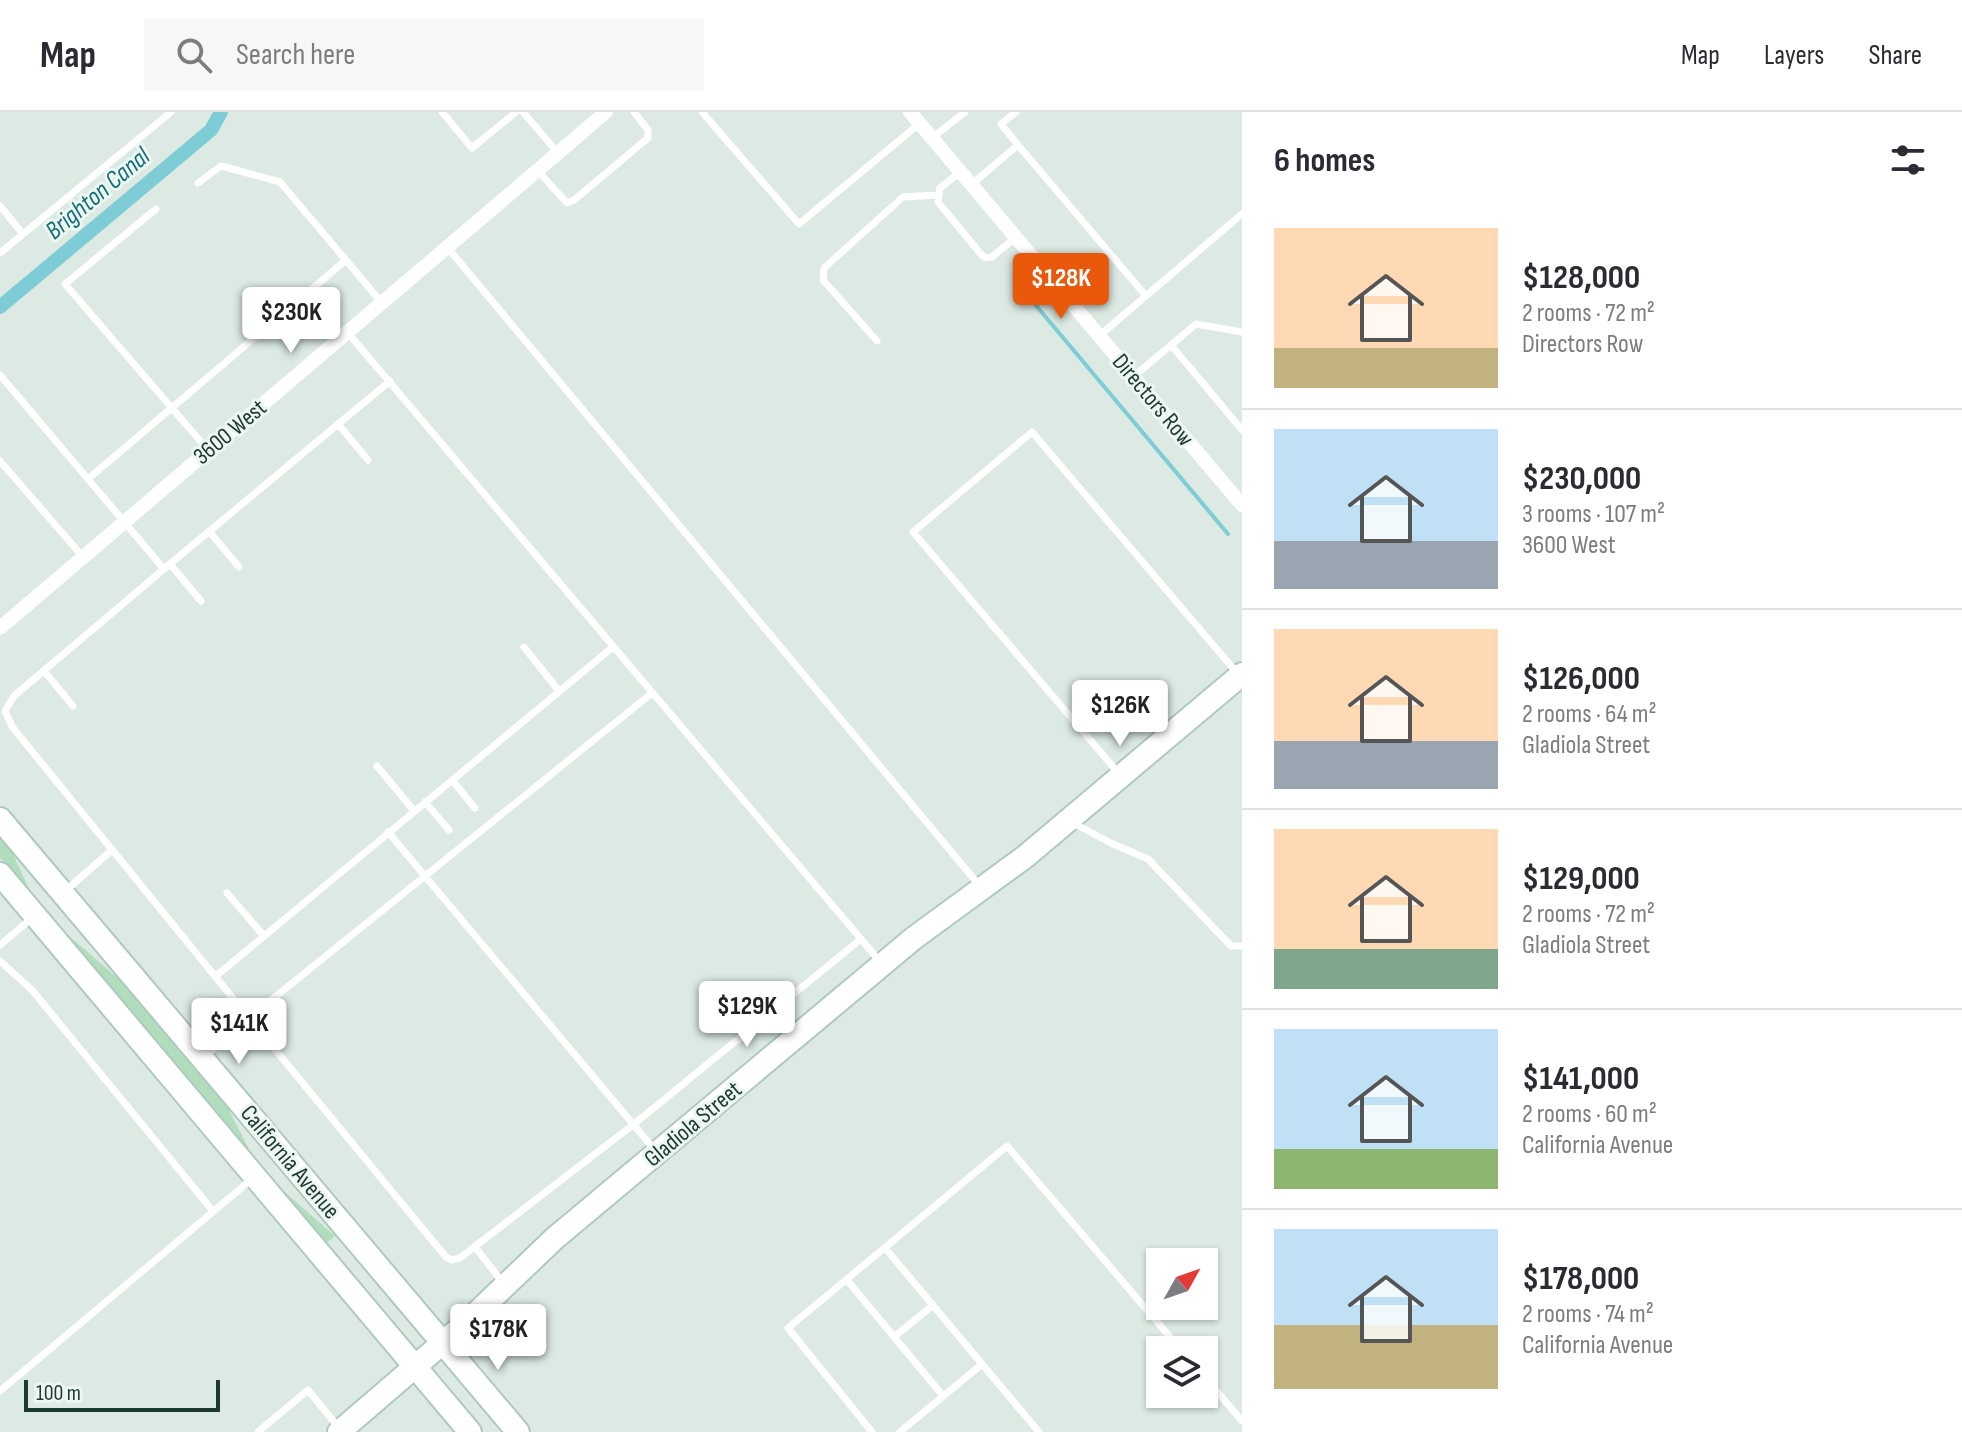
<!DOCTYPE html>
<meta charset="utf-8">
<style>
:root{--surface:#fff;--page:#f7f7f7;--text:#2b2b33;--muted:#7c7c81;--line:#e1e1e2;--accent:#ea580c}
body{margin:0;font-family:"Sofia Sans Condensed",sans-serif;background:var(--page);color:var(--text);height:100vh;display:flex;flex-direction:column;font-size:30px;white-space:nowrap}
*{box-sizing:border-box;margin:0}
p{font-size:26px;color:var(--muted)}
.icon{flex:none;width:44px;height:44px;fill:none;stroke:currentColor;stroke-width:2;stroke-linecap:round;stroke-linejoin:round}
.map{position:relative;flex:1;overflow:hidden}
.panel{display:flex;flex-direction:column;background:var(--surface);width:720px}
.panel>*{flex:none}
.needle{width:52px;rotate:50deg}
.fabs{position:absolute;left:1146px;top:1136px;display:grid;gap:16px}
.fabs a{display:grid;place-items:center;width:72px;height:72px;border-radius:0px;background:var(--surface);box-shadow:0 2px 6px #0004;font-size:40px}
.scale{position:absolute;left:24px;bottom:20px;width:196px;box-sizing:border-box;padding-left:8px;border:4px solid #1d3a31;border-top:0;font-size:22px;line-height:28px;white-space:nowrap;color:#1d3a31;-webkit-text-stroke:6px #ecf7f1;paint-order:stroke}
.price{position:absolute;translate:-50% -68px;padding:0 18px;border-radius:8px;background:#fff;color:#222;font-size:26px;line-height:52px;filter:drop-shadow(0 2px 4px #0008)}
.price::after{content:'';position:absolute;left:50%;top:48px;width:24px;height:18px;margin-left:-12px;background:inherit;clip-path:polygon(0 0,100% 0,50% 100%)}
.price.current{background:var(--accent);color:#fff}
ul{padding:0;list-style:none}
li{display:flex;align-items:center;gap:24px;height:200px;padding:0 32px}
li+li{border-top:2px solid var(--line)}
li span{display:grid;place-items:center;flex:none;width:224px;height:160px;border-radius:0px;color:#555}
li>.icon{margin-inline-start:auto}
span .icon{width:96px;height:96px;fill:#fffc;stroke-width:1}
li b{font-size:34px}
h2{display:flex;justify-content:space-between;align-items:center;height:96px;padding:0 32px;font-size:34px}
header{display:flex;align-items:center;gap:48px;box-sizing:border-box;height:112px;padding:0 40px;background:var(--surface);border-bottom:2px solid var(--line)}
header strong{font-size:38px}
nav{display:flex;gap:44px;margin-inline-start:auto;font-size:28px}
.search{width:560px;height:72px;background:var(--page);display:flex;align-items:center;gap:20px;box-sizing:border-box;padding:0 28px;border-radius:0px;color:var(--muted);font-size:30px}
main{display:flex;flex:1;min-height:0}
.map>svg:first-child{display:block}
.green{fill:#b2ddbc}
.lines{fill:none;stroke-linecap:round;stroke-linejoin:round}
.stream{stroke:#7eccd5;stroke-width:4}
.canal{stroke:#7eccd5;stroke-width:14}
.secondary-casing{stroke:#aecabf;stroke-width:26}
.lane{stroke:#fff;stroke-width:7}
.street{stroke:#fff;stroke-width:14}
.secondary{stroke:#fff;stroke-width:22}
.labels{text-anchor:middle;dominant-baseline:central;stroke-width:6;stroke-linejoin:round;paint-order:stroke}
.street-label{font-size:24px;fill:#1d3a31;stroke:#ecf7f1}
.water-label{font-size:26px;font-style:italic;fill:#146e79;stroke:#ecf7f1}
</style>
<header>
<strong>Map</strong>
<div class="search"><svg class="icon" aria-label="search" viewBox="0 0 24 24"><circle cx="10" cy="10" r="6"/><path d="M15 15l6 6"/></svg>Search here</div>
<nav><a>Map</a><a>Layers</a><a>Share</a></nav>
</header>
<main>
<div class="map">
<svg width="1242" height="1320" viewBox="0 0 1242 1320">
<rect width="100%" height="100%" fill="#dceae3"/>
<!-- green -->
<path class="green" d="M0 719 6 727 31 781 0 746Z
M60 816 144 889 221 983 251 1041Z
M278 1074 335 1124 325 1132Z"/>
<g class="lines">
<!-- stream -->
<path class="stream" d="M1028 184 1228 422"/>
<!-- canal -->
<path class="canal" d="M0 195 211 18 221 0"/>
<defs>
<path id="secondary" d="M0 707 518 1320
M0 762 470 1320
M339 1320 467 1210 555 1126 914 826 1026 744 1242 562"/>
</defs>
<!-- secondary casing -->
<use href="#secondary" class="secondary-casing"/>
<!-- lane -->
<path class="lane" d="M442 0 472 36 516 0
M523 0 558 41
M702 0 799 112 919 12
M932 26 965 0
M1018 33 1146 184
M537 58 567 91 574 88 648 26V18L634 0
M960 60 940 76 938 90 980 141 985 146 992 145 1016 125
M198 71 221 54 280 70 382 191
M971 73 1018 33 1001 12 1016 0
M0 94 23 122
M156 97 65 172 208 338
M447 135 979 773
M0 141 171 0
M348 221 861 827
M1099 224 1242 102
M877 229 823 168 824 156 903 85 937 83
M1171 233 1242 318
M0 263 164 457 390 269
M1133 265 1196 212 1242 220
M338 312 368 348
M0 349 83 445
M88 367 346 148
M209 419 239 455
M170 452 201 489
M164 457 14 584 5 599 13 616 249 906 652 581
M524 535 559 579
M44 559 73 594
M377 654 414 699
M1120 663 913 420 1032 320 1237 561
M452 668 475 696
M425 690 449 718
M1071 710 1113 732 1148 747 1231 834H1242
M388 720 654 1037
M64 780 112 738
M227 781 263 823
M0 833 32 806
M0 849 32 878 213 1099
M216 864 613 535
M204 945 249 906 446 1145 452 1148 460 1146 634 1012 861 827 881 851
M475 1135 503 1171
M885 1136 982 1252
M847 1168 943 1284
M894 1225 933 1193
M1204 1264 1242 1309
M0 1279 253 1066
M258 1320 308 1278 339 1316
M872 1320 788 1216 1007 1034 1181 1238
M900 1320 982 1252 1039 1320"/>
<!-- street -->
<path class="street" d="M910 0 1242 393
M0 516 606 0"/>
<!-- secondary -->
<use href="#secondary" class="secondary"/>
</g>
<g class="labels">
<!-- street labels -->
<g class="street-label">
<text transform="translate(1153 288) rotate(50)">Directors Row</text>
<text transform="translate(230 320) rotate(-40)">3600 West</text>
<text transform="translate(693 1012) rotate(-40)">Gladiola Street</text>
<text transform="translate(290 1050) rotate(50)">California Avenue</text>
</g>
<!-- water labels -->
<g class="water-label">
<text transform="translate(98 82) rotate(-40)">Brighton Canal</text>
</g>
</g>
</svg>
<div class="fabs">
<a><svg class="needle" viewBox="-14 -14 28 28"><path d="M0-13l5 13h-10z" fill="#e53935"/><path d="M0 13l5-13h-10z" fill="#7c7c81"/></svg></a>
<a><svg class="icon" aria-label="layers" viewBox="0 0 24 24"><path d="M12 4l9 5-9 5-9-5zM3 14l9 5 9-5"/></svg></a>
</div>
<div class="scale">100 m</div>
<b class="price current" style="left:1061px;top:209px">$128K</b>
<b class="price" style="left:291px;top:243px">$230K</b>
<b class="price" style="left:1120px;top:636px">$126K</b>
<b class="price" style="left:747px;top:937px">$129K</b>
<b class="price" style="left:239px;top:954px">$141K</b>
<b class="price" style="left:498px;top:1260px">$178K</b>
</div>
<section class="panel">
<h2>6 homes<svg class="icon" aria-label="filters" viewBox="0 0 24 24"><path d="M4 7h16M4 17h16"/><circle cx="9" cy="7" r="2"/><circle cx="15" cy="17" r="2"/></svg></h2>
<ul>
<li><span style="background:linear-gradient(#ffd9b3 75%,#c2b280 0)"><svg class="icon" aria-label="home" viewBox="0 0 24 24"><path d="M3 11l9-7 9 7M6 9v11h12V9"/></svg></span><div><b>$128,000</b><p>2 rooms · 72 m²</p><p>Directors Row</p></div></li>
<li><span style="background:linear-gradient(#bfe0f5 70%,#9aa5b1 0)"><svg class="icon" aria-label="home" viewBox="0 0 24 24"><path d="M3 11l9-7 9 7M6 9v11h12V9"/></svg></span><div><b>$230,000</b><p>3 rooms · 107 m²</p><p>3600 West</p></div></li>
<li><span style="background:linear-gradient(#ffd9b3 70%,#9aa5b1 0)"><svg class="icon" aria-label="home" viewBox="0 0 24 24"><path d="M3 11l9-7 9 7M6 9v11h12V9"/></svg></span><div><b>$126,000</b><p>2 rooms · 64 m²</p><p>Gladiola Street</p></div></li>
<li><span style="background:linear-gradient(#ffd9b3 75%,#7fa58c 0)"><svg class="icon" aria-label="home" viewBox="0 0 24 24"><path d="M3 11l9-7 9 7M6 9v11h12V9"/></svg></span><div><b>$129,000</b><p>2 rooms · 72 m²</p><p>Gladiola Street</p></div></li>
<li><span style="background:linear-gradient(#bfe0f5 75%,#8fb573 0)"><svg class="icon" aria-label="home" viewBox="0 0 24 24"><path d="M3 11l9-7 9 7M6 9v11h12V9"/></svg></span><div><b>$141,000</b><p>2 rooms · 60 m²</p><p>California Avenue</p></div></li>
<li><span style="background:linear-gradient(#bfe0f5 60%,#c2b280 0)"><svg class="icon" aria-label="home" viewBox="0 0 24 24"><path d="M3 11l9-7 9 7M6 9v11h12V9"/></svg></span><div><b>$178,000</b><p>2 rooms · 74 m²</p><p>California Avenue</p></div></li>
</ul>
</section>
</main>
